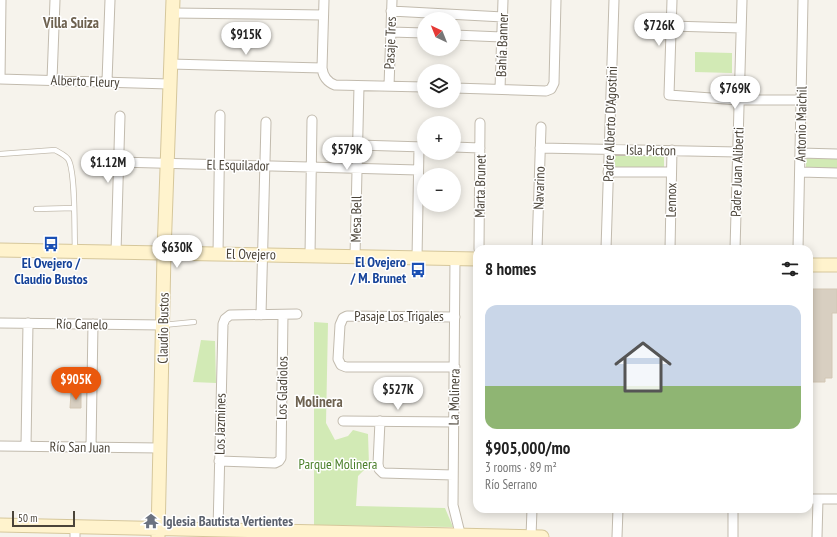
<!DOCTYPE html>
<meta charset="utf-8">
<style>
:root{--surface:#fff;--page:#f6f6f6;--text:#222;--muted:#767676;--accent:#ea580c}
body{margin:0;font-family:"PT Sans Narrow",sans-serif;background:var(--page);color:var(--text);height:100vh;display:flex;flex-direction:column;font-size:15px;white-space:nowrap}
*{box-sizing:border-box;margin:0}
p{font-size:13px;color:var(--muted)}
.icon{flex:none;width:22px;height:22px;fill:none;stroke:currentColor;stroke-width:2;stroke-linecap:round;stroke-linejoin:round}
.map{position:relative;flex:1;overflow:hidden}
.details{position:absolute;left:473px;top:245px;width:340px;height:268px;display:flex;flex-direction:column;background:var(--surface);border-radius:12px;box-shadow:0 2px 10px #0003}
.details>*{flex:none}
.needle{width:26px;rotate:317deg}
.fabs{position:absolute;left:417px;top:12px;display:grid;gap:8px}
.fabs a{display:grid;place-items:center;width:44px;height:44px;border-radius:50%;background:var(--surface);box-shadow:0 2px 10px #0003;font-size:20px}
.scale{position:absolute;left:12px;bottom:10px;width:63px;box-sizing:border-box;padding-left:4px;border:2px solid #4b4439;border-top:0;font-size:11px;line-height:14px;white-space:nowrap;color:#4b4439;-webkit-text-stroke:3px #fff;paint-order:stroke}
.price{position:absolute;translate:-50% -34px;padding:0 9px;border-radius:14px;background:#fff;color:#222;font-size:13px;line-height:26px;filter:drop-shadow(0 1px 2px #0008)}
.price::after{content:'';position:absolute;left:50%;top:24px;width:12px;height:9px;margin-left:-6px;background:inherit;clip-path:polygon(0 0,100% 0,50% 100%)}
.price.selected{background:var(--accent);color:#fff}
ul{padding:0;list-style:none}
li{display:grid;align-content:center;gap:8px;height:212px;padding:0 12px}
li span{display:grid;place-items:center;height:124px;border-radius:12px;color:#555}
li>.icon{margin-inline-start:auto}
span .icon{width:72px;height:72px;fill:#fffc;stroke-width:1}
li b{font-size:17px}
h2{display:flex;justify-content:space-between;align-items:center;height:48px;padding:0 12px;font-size:17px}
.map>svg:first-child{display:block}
.green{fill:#d2eab5}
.building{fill:#d8cfc1;stroke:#d3c7b4}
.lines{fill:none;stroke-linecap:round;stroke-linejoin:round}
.lane-casing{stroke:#c2bbae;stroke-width:6}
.street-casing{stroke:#c2bbae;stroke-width:11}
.secondary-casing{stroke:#d6c79b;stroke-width:15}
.lane{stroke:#fff;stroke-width:4.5}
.street{stroke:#fff;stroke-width:9}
.secondary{stroke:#fff3cd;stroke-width:13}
.labels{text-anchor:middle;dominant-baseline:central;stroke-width:3;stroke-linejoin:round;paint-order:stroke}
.street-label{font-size:14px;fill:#4b4439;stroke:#fff}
.transit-label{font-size:14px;font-weight:bold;fill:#164399;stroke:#fff;text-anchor:end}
.park-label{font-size:14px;fill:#4a7f2a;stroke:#fff}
.worship-label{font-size:14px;font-weight:bold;fill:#5b616d;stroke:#fff;text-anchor:start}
.neighbourhood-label{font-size:15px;font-weight:bold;fill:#6e6250;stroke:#fff}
</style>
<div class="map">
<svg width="837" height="537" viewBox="0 0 837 537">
<rect width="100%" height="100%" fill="#f6f3ec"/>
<!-- green -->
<path class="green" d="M695 52 732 53V73L695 72Z
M613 153 664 155V169L612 167Z
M808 157 837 158V170L806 169V160Z
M314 322 328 323 326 423 335 440 348 436 353 430 368 434 369 465 358 476 356 506 445 508 453 527 314 525Z
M201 340 215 341 216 383 193 382Z"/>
<!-- building -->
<path class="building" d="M813 289H837V313H832V378H825V382H811V331H809V320H813Z
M71 393H81V408H70Z"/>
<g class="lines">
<defs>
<path id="lane" d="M0 154 55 150C60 153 65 155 68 159 76 170 74 233 75 249
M36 209 74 208
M163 325 194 322"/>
<path id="street" d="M324 0 322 68C323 76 327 82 335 85L424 87
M672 0 669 95 739 100H801
M391 11 503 17
M172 13 323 15
M670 26 741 28
M391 32 424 33
M454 35 502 37
M170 64 322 68
M0 79 169 84
M0 79 1 0
M52 80 55 0
M107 81 110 0
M389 86 392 0
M454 88 546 91 551 89 554 83 556 0
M500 89 503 0
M358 145 424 147
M454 147 480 148
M540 148 738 152
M800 153 837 154
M119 162 418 170
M608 172H671
M800 172 837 173
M479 249 480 123
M537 249 541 127
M606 249 614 0
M670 249 672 150
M735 249 742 0
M798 249 803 0
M116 252 120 116
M218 254 220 115
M310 255 312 120
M355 256 359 86
M417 258 419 147
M455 258 453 505 461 537
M261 315 266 122
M0 323 163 325
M455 367H346L341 365 338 359 340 325 343 318 347 316 455 317
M343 421 454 422
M380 421 378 464 379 469 383 473 453 475
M0 446 160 448
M26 446 28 323
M91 447 93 324
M219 461 275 463 279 461 281 458 283 315
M809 499H837
M218 530 223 324 225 319 230 315 297 314
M75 537V527
M531 537 532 509
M617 537 618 509
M733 537V509
M817 537 818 499"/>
<path id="secondary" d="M0 250 477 259
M809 265H837
M0 525 542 537
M158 537 164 253 173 0"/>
</defs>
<!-- lane casing -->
<use href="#lane" class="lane-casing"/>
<!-- street casing -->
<use href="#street" class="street-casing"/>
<!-- secondary casing -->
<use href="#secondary" class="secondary-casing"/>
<!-- lane -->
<use href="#lane" class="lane"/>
<!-- street -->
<use href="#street" class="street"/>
<!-- secondary -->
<use href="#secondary" class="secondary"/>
</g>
<!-- icons -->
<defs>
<symbol id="bus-bare" viewBox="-9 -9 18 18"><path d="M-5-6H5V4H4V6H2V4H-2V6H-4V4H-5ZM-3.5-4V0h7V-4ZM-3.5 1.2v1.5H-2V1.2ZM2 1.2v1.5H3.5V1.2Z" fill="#1a4fb4" stroke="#fff" stroke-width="2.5" paint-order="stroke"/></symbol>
<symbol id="temple-bare" viewBox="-9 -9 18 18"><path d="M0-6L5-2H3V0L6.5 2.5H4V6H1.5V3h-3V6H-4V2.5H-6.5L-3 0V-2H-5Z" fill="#6b7280" stroke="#fff" stroke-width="2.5" paint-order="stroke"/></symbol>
</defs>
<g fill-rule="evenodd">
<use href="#bus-bare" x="40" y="233" width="22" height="22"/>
<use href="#bus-bare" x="407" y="259" width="22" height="22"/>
<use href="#temple-bare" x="140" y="510" width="22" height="22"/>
</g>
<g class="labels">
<!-- street labels -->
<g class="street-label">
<text transform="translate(390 43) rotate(-88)">Pasaje Tres</text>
<text transform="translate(502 45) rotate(-88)">Bahía Banner</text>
<text transform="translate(85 81) rotate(2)">Alberto Fleury</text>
<text transform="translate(610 124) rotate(-88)">Padre Alberto D'Agostini</text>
<text transform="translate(801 124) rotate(-89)">Antonio Maichil</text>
<text transform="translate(651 150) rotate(1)">Isla Picton</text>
<text transform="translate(238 165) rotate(1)">El Esquilador</text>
<text transform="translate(737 172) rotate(-88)">Padre Juan Aliberti</text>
<text transform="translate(480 186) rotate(-89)">Marta Brunet</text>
<text transform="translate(539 188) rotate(-88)">Navarino</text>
<text transform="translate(671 200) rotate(-89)">Lennox</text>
<text transform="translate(356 219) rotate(-89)">Mesa Bell</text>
<text transform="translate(251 254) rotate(1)">El Ovejero</text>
<text x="399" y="316">Pasaje Los Trigales</text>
<text transform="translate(82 324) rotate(1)">Río Canelo</text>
<text transform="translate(163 328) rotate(-89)">Claudio Bustos</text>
<text transform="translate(282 388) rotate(-89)">Los Gladiolos</text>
<text transform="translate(454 397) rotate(-89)">La Molinera</text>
<text transform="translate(220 424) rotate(-89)">Los Jazmines</text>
<text transform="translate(80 447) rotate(1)">Río San Juan</text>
</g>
<!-- transit labels -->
<g class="transit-label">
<text x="406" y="262">El Ovejero<tspan x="406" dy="16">/ M. Brunet</tspan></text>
<text x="51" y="263" text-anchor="middle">El Ovejero /<tspan x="51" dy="16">Claudio Bustos</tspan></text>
</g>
<!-- park labels -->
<g class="park-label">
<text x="338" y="464">Parque Molinera</text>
</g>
<!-- worship labels -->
<g class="worship-label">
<text x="163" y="521">Iglesia Bautista Vertientes</text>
</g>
<!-- neighbourhood labels -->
<g class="neighbourhood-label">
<text x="71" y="22">Villa Suiza</text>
<text x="319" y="401">Molinera</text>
</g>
</g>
</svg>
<div class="fabs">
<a><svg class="needle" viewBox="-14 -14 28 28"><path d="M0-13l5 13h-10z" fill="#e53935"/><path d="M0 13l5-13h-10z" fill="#767676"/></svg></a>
<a><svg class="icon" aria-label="layers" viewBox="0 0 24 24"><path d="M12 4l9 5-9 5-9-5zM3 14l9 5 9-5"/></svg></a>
<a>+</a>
<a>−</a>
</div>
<div class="scale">50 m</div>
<b class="price" style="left:659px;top:47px">$726K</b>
<b class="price" style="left:246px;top:56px">$915K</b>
<b class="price" style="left:735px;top:110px">$769K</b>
<b class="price" style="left:347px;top:171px">$579K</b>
<b class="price" style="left:108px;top:184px">$1.12M</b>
<b class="price" style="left:177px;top:269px">$630K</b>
<b class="price selected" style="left:76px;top:401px">$905K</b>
<b class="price" style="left:398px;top:411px">$527K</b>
<section class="details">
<h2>8 homes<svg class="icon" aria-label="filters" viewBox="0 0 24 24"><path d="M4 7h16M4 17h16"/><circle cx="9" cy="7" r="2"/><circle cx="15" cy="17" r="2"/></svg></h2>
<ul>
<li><span style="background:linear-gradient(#c9d6e8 65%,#8fb573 0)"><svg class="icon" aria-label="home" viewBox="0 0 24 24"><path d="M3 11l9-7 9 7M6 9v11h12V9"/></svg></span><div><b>$905,000/mo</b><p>3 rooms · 89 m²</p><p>Río Serrano</p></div></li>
</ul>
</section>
</div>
